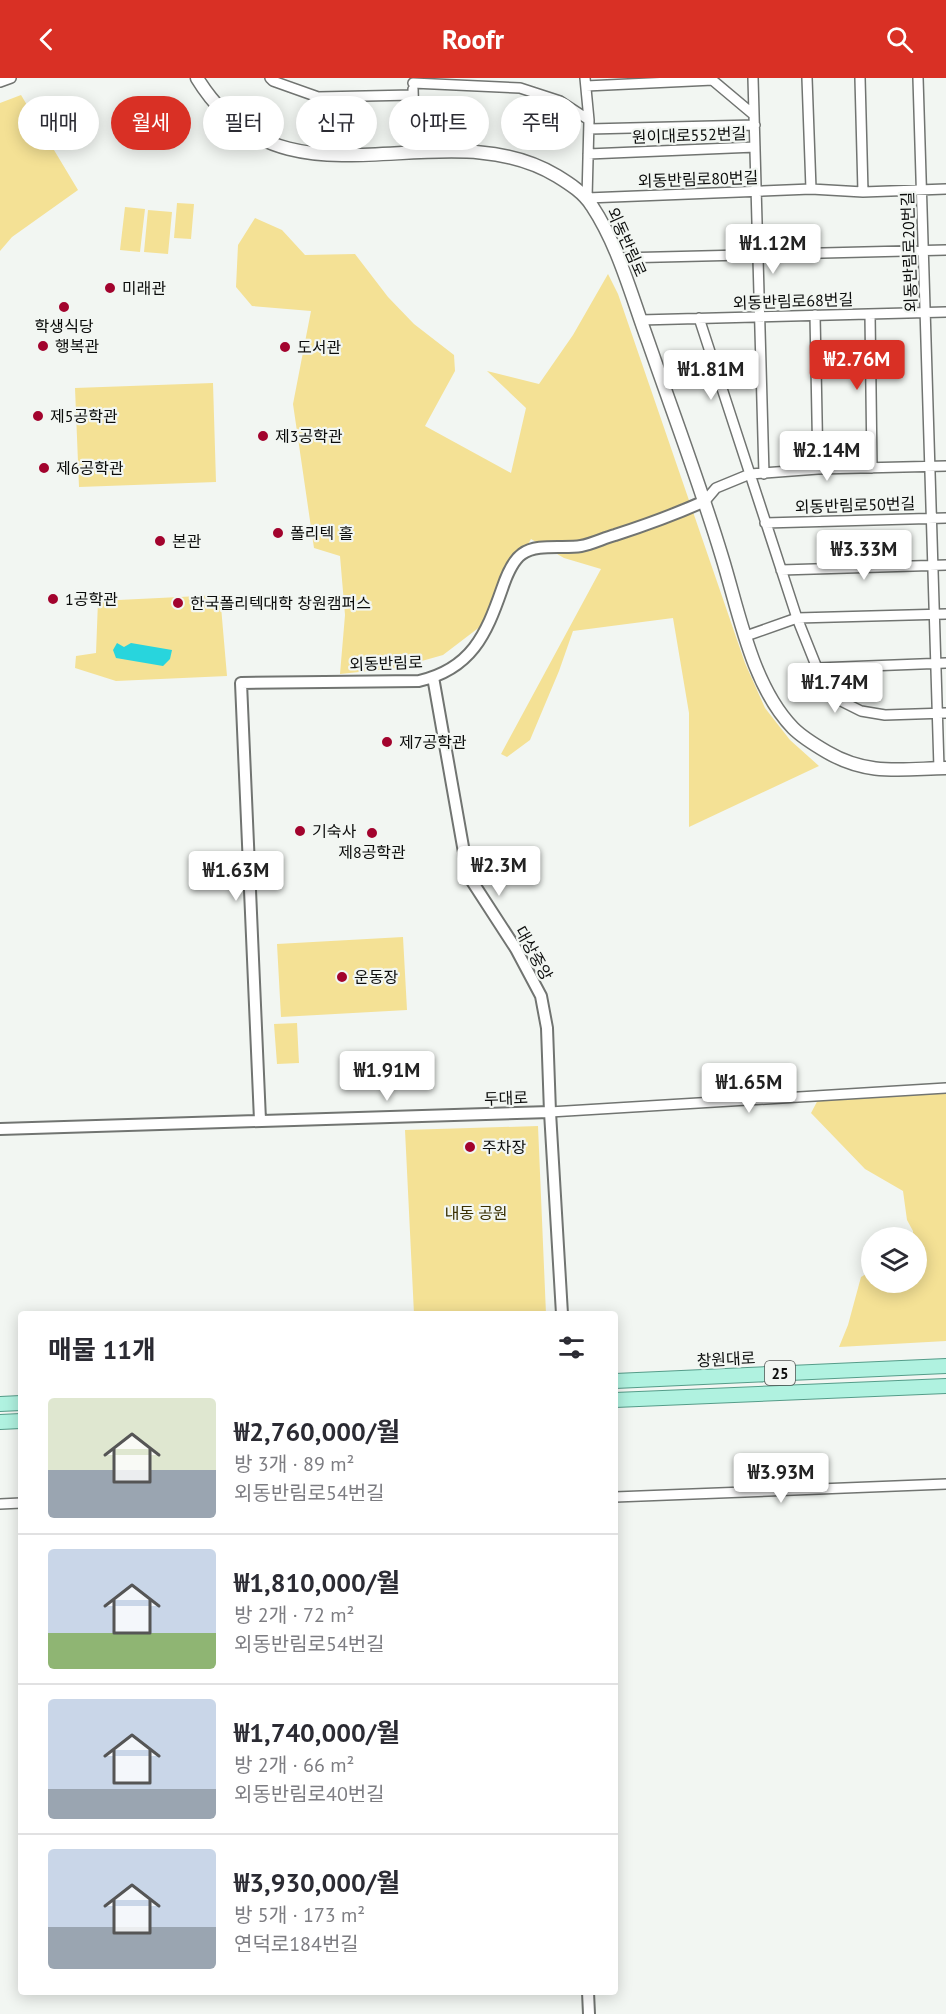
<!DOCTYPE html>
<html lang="ko">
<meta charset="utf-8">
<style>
:root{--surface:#fff;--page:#f7f7f7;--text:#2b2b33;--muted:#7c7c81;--line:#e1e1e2;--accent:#d93025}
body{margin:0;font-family:"PT Sans","Noto Sans KR",sans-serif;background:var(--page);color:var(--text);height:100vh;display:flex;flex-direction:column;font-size:22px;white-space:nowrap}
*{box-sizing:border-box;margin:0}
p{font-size:20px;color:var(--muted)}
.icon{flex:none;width:33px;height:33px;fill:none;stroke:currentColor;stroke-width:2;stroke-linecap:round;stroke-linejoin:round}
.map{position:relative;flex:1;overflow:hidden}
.drawer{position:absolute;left:18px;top:1233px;width:600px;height:684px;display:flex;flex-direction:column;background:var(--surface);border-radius:6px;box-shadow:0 3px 15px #0003}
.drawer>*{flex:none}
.top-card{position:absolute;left:18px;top:18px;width:600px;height:54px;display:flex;gap:12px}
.controls{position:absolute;left:861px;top:1149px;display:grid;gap:12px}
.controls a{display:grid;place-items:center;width:66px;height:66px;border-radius:50%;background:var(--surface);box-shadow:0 3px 15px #0003;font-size:30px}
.price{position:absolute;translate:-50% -51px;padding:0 14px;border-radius:6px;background:#fff;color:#222;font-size:20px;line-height:39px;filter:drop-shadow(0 2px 3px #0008)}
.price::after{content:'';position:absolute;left:50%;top:36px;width:18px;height:14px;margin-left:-9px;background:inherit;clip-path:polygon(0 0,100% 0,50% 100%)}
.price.selected{background:var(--accent);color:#fff}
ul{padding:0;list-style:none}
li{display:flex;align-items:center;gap:18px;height:150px;padding:0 30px}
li+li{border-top:2px solid var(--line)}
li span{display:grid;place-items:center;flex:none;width:168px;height:120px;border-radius:6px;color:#555}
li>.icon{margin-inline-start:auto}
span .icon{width:72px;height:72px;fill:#fffc;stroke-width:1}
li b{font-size:26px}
h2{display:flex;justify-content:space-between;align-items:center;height:72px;padding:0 30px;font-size:26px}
.pill{padding:0 21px;border-radius:27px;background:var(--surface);box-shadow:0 3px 15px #0003;font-size:21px;line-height:54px}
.pill.selected{background:var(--accent);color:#fff}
header{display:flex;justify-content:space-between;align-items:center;height:78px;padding:0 30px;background:var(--accent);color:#fff;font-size:27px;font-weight:700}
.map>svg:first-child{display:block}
.green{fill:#f4e195}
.water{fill:#28d5dd}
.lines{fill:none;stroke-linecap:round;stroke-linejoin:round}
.minor-casing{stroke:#717471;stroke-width:12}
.tertiary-casing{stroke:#717471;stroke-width:14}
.secondary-casing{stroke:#717471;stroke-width:15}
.primary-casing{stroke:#559c89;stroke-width:16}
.minor{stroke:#fff;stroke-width:9}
.tertiary{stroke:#fff;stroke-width:10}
.secondary{stroke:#fff;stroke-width:12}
.primary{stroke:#b0f2e0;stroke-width:14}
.poi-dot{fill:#a2032d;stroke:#f2f6f2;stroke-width:2}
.labels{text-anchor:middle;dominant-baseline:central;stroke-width:4.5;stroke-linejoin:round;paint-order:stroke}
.shield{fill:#f2f6f2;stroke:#515351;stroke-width:1.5}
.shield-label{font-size:15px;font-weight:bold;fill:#0c0d0c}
.street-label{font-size:16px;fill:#0c0d0c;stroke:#f2f6f2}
.poi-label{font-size:16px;fill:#0c0d0c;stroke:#f2f6f2;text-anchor:start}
.park-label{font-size:16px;fill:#392f00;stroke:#f2f6f2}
</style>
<header><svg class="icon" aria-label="back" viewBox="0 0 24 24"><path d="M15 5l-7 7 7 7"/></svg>Roofr<svg class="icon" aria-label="search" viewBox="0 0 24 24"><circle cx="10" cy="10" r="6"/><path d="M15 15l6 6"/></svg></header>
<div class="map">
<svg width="946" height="1936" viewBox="0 0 946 1936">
<rect width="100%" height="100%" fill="#f2f6f2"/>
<!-- green -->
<path class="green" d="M21 17 78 112 12 159 0 173V25Z
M177 125 194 126 191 161 174 160Z
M125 129 145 131 140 174 120 172Z
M148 132 172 134 168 176 144 174Z
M255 140 282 152 305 177 355 176 388 219 414 246 454 277 455 293 425 348 511 395 526 330 487 293 539 306 573 257 608 196 618 216 745 585 765 630 790 662 819 688 689 749V635L673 540 573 553 559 593 530 662 507 679 501 676 601 491 564 480 531 461 481 548 443 577 397 590 340 596 345 537 340 478 314 470 293 326 311 233 252 228 236 209 238 167Z
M213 305 216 404 79 409 75 310Z
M220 517 227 598 116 603 75 590 76 578 96 575 98 523Z
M403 859 407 932 281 939 277 866Z
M297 945 299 985 277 986 274 946Z
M946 1013V1263L839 1269 848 1247 861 1199 871 1193 872 1204H916V1160L913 1159V1153L907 1142 903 1113 865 1091 811 1035 819 1020Z
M538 1048 546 1236H414L405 1052Z"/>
<!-- water -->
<path class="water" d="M117 565 124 569 131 565 172 572 170 581 163 588 116 580 113 572Z"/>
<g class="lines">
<defs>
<path id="minor" d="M270 0 273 3 318 19 413 17
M585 0 589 42 587 120 811 111 863 114 946 111
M710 0 754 37
M753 0 764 396
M807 0 811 111
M860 0 863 114
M918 0 939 690
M0 4 11 0
M413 5 520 10 560 23 589 42
M586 8 713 2
M413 11 415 74
M589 51 755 47
M588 76 755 69
M619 180 946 172
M870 236 872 390
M815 237 818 391
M699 240 797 540 817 590 825 604 839 622 861 633 885 637 946 635
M640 242 946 234
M705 423 716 410 750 396 818 391 946 388
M765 445 946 440
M781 492 946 487
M746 558 797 540 946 536
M817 590 946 585
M550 1034 946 1010
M615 1419 946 1406
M0 1426 21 1425"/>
<path id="tertiary" d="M433 599 468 797 516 871 541 918 547 950 550 1034
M260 1042 241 605 419 603C471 591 486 557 502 511 506 499 512 483 522 476 537 465 563 471 581 468 592 466 604 460 615 457 646 447 676 436 705 423
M0 1051 550 1034 562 1236
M588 1914 589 1936"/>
<path id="secondary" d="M197 0C285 144 441 28 557 98 570 106 584 115 592 128 619 169 631 217 648 263 673 335 700 406 722 479 739 534 752 608 793 650 803 660 815 667 827 674 868 698 901 691 946 690"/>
<path id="primary" d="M615 1303 946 1288
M615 1322 946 1308
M0 1326 21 1325
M0 1344 21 1343"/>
</defs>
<!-- minor casing -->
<use href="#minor" class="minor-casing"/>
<!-- tertiary casing -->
<use href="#tertiary" class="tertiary-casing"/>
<!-- secondary casing -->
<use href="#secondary" class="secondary-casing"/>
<!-- primary casing -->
<use href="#primary" class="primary-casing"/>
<!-- minor -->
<use href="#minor" class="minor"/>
<!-- tertiary -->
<use href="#tertiary" class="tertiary"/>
<!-- secondary -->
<use href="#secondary" class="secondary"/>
<!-- primary -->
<use href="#primary" class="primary"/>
</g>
<!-- markers -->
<g class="poi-dot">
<circle cx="110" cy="210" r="6"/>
<circle cx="64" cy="229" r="6"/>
<circle cx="43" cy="268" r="6"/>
<circle cx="285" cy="269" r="6"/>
<circle cx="38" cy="338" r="6"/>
<circle cx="263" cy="358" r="6"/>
<circle cx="44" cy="390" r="6"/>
<circle cx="278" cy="455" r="6"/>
<circle cx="160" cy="463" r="6"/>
<circle cx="53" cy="521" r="6"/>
<circle cx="178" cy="525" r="6"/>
<circle cx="387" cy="664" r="6"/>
<circle cx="300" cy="753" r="6"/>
<circle cx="372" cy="755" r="6"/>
<circle cx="342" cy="899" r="6"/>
<circle cx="470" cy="1069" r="6"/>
</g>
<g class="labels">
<!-- shield labels -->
<rect class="shield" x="765" y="1283" width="30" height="24" rx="4.5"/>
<g class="shield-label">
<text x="780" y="1295">25</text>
</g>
<!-- street labels -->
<g class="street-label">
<text transform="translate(689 57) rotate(-2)">원이대로552번길</text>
<text transform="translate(698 101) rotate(-2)">외동반림로80번길</text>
<text transform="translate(627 164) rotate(66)">외동반림로</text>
<text transform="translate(909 174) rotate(-92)">외동반림로20번길</text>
<text transform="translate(793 223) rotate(-2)">외동반림로68번길</text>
<text transform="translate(855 427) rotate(-2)">외동반림로50번길</text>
<text transform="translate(386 585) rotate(-2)">외동반림로</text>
<text transform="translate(534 875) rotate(61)">대상중앙</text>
<text transform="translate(506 1020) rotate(-2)">두대로</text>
<text transform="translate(726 1281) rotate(-3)">창원대로</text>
</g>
<!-- poi labels -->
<g class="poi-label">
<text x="122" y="210">미래관</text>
<text x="64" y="248" text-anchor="middle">학생식당</text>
<text x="55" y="268">행복관</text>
<text x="297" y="269">도서관</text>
<text x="50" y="338">제5공학관</text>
<text x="275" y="358">제3공학관</text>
<text x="56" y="390">제6공학관</text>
<text x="290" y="455">폴리텍 홀</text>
<text x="172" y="463">본관</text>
<text x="65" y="521">1공학관</text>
<text x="190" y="525">한국폴리텍대학 창원캠퍼스</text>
<text x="399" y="664">제7공학관</text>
<text x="312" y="753">기숙사</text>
<text x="372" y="774" text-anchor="middle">제8공학관</text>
<text x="354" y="899">운동장</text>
<text x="482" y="1069">주차장</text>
</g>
<!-- park labels -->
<g class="park-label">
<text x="476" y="1135">내동 공원</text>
</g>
</g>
</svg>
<div class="controls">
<a><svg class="icon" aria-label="layers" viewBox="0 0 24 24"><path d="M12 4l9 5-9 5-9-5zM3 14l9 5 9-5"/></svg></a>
</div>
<b class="price" style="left:773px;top:197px">₩1.12M</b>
<b class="price selected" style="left:857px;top:313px">₩2.76M</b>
<b class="price" style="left:711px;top:323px">₩1.81M</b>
<b class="price" style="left:827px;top:404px">₩2.14M</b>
<b class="price" style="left:864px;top:503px">₩3.33M</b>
<b class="price" style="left:835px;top:636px">₩1.74M</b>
<b class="price" style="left:499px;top:819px">₩2.3M</b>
<b class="price" style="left:236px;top:824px">₩1.63M</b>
<b class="price" style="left:387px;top:1024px">₩1.91M</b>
<b class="price" style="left:749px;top:1036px">₩1.65M</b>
<b class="price" style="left:781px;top:1426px">₩3.93M</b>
<div class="top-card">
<a class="pill">매매</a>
<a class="pill selected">월세</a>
<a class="pill">필터</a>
<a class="pill">신규</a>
<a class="pill">아파트</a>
<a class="pill">주택</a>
</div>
<section class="drawer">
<h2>매물 11개<svg class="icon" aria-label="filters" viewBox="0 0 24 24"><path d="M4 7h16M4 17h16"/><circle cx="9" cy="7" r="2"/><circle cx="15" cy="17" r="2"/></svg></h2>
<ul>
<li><span style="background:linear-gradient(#dfe7d0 60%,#9aa5b1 0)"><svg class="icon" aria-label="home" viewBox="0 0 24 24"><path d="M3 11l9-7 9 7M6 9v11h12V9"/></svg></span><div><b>₩2,760,000/월</b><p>방 3개 · 89 m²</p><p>외동반림로54번길</p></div></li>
<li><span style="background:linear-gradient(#c9d6e8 70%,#8fb573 0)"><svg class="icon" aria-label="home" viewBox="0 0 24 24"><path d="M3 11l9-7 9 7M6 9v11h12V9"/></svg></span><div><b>₩1,810,000/월</b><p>방 2개 · 72 m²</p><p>외동반림로54번길</p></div></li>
<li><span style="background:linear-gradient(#c9d6e8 75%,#9aa5b1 0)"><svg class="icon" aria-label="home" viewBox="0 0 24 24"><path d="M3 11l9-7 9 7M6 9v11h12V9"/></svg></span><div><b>₩1,740,000/월</b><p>방 2개 · 66 m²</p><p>외동반림로40번길</p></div></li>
<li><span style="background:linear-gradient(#c9d6e8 65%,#9aa5b1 0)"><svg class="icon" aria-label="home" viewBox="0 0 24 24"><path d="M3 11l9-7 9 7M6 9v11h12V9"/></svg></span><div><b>₩3,930,000/월</b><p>방 5개 · 173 m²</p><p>연덕로184번길</p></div></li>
</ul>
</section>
</div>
